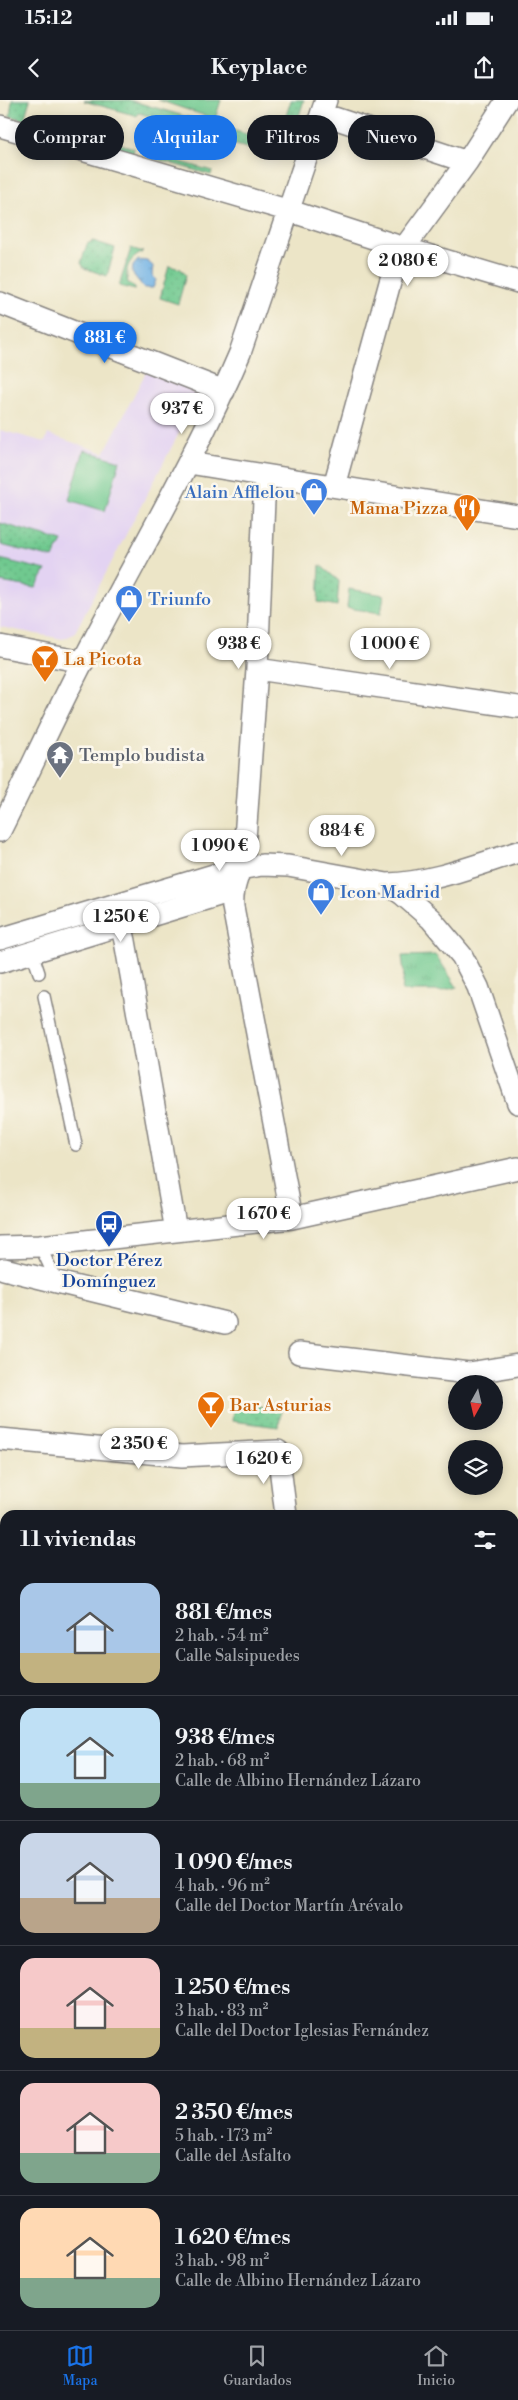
<!DOCTYPE html>
<html lang="es">
<meta charset="utf-8">
<style>
:root{--surface:#171b24;--page:#20242c;--text:#f1f3f6;--muted:#9ea1a6;--line:#363941;--accent:#1a73e8}
body{margin:0;font-family:"Libre Bodoni",serif;background:var(--page);color:var(--text);height:100vh;display:flex;flex-direction:column;font-size:19px;white-space:nowrap}
*{box-sizing:border-box;margin:0}
p{font-size:16px;color:var(--muted)}
.icon{flex:none;width:28px;height:28px;fill:none;stroke:currentColor;stroke-width:2;stroke-linecap:round;stroke-linejoin:round}
.map{position:relative;flex:1;overflow:hidden}
.drawer{position:absolute;left:0px;top:1410px;width:519px;height:820px;display:flex;flex-direction:column;background:var(--surface);border-radius:15px 15px 0 0;box-shadow:0 2px 12px #0003}
.drawer>*{flex:none}
.banner{position:absolute;left:15px;top:15px;width:489px;height:45px;display:flex;gap:10px}
.needle{width:32px;rotate:188deg}
.fabs{position:absolute;left:448px;top:1275px;display:grid;gap:10px}
.fabs a{display:grid;place-items:center;width:55px;height:55px;border-radius:50%;background:var(--surface);box-shadow:0 2px 12px #0003;font-size:25px}
.price{position:absolute;translate:-50% -42px;padding:0 11px;border-radius:18px;background:#fff;color:#222;font-size:16px;line-height:32px;filter:drop-shadow(0 1px 2px #0008)}
.price::after{content:'';position:absolute;left:50%;top:30px;width:15px;height:11px;margin-left:-8px;background:inherit;clip-path:polygon(0 0,100% 0,50% 100%)}
.price.selected{background:var(--accent);color:#fff}
ul{padding:0;list-style:none}
li{display:flex;align-items:center;gap:15px;height:125px;padding:0 20px}
li+li{border-top:1px solid var(--line)}
li span{display:grid;place-items:center;flex:none;width:140px;height:100px;border-radius:15px;color:#555}
li>.icon{margin-inline-start:auto}
span .icon{width:60px;height:60px;fill:#fffc;stroke-width:1}
li b{font-size:21px}
h2{display:flex;justify-content:space-between;align-items:center;height:60px;padding:0 20px;font-size:21px}
.chip{padding:0 18px;border-radius:22px;background:var(--surface);box-shadow:0 2px 12px #0003;font-size:18px;line-height:45px}
.chip.selected{background:var(--accent);color:#fff}
.status{display:flex;justify-content:space-between;align-items:center;height:35px;padding:0 25px;background:var(--surface);direction:ltr}
.status svg{height:14px;fill:currentColor}
header{display:flex;justify-content:space-between;align-items:center;height:65px;padding:0 20px;background:var(--surface);font-size:22px;font-weight:800}
.tabs{display:flex;justify-content:space-around;align-items:center;height:70px;border-top:1px solid var(--line);background:var(--surface);font-size:14px;color:var(--muted)}
.tabs a{display:grid;justify-items:center;gap:2px}
.tabs .selected{color:var(--accent)}
.map>svg:first-child{display:block}
.built{fill:#e3d3f2}
.grass{fill:url(#grass-tufts);stroke:#497665}
.park{fill:#70c98f;stroke:#497665}
.garden{fill:url(#garden-dots);stroke:#497665}
.water{fill:url(#water-ripples);stroke:#496a90}
.lines{fill:none;stroke-linecap:round;stroke-linejoin:round}
.lane-casing{stroke:#878481;stroke-width:14}
.street-casing{stroke:#878481;stroke-width:24}
.secondary-casing{stroke:#878481;stroke-width:30}
.lane{stroke:#fff;stroke-width:11}
.street{stroke:#fff;stroke-width:21}
.secondary{stroke:#fbe5cf;stroke-width:28}
.labels{text-anchor:middle;dominant-baseline:central;stroke-width:5;stroke-linejoin:round;paint-order:stroke}
.shop-label{font-size:18px;fill:#366cbe;stroke:#fbf7ec;text-anchor:start}
.food-label{font-size:18px;fill:#c56008;stroke:#fbf7ec;text-anchor:start}
.worship-label{font-size:18px;fill:#5b616d;stroke:#fbf7ec;text-anchor:start}
.transit-label{font-size:18px;fill:#164399;stroke:#fbf7ec}
</style>
<div class="status"><b>15:12</b><svg viewBox="0 0 49 12"><path d="M0 12V9h3v3zM5 12V6h3v6zM10 12V3h3v9zM15 12V0h3v12zM26 1h20v11H26zM47 4h2v5h-2z"/></svg></div>
<header><svg class="icon" aria-label="back" viewBox="0 0 24 24"><path d="M15 5l-7 7 7 7"/></svg>Keyplace<svg class="icon" aria-label="share" viewBox="0 0 24 24"><path d="M12 15V3M7 8l5-5 5 5M5 13v7h14v-7"/></svg></header>
<div class="map">
<svg width="518" height="2230" viewBox="0 0 518 2230">
<defs>
<pattern id="grass-tufts" width="24" height="20" patternUnits="userSpaceOnUse" patternTransform="scale(1.25)"><rect width="24" height="20" fill="#70c98f"/><path d="M3 7l-1-3M5 7V3M7 7l1-3M15 17l-1-3M17 17v-4M19 17l1-3" fill="none" stroke="#61ac7c"/></pattern>
<pattern id="garden-dots" width="8" height="8" patternUnits="userSpaceOnUse" patternTransform="scale(1.25)"><rect width="8" height="8" fill="#70c98f"/><path d="M2 2h.1M6 6h.1" fill="none" stroke="#61ac7c" stroke-width="1.8" stroke-linecap="round"/></pattern>
<pattern id="water-ripples" width="26" height="14" patternUnits="userSpaceOnUse" patternTransform="scale(1.25)"><rect width="26" height="14" fill="#70b1e4"/><path d="M2 4q2-2 4 0t4 0M15 11q2-2 4 0t4 0" fill="none" stroke="#5c90ba"/></pattern>
</defs>
<rect width="100%" height="100%" fill="#fbf7ec"/>
<filter id="ink" filterUnits="userSpaceOnUse"><feTurbulence type="fractalNoise" baseFrequency=".02" numOctaves="2"/><feDisplacementMap in="SourceGraphic" scale="10" xChannelSelector="R" yChannelSelector="G"/><feConvolveMatrix kernelMatrix="1 2 1 2 8 2 1 2 1" color-interpolation-filters="sRGB"/></filter>
<filter id="wash" filterUnits="userSpaceOnUse"><feTurbulence type="fractalNoise" baseFrequency=".0096" numOctaves="4" result="noise"/><feDisplacementMap in="SourceGraphic" scale="20" xChannelSelector="R" yChannelSelector="G"/><feGaussianBlur stdDeviation="1.12" result="paint"/><feColorMatrix in="noise" values="0 0 0 0 0 0 0 0 0 0 0 0 0 0 0 0 0 1.4 0 .05"/><feComposite in="paint" operator="in"/></filter>
<g filter="url(#wash)">
<rect width="100%" height="100%" fill="#ece5c7"/>
<!-- built -->
<path class="built" d="M146 272 201 291 74 534 63 539 0 527V330L45 342 48 334 104 353Z
M514 2204H517L515 2230H398V2225H514Z"/>
<!-- grass -->
<path class="grass" d="M436 855 457 887 442 891H402L404 872 402 856Z"/>
<!-- park -->
<path class="park" d="M158 0H221L215 19Z
M84 350 120 361 105 411 69 400Z
M349 489 384 495 381 513 347 508Z
M212 2226 272 2230H212Z"/>
<!-- garden -->
<path class="garden" d="M12 0H30L24 20 10 16Z
M129 0 263 39 260 52 233 44V41L212 35 211 38 159 23V19L139 13 137 16 84 1Z
M291 0H304L298 19 286 16Z
M70 29 134 48 133 53 69 34Z
M144 51 212 71 211 75 143 55Z
M93 141 115 148 107 176 84 168 81 163 87 144Z
M131 148 143 152C130 159 124 166 128 183L135 187V190L119 186Z
M169 166 181 169 186 175 178 204 160 198Z
M0 423 62 441 53 458 1 445Z
M0 459 46 470 36 488 0 482Z
M320 465 339 481 337 506 318 502Z
M234 1303 281 1309 279 1327 232 1321Z
M102 2225H141L144 2230H105Z"/>
<!-- water -->
<path class="water" d="M138 160 147 161 153 166 152 175 156 180 153 188H144L132 173 133 166Z"/>
</g>
<g filter="url(#ink)">
<g class="lines">
<defs>
<path id="lane" d="M31 849 39 873
M44 896 76 1045
M40 1146 57 1182"/>
<path id="street" d="M322 14 467 62
M0 26 290 111 404 148 518 182
M0 203 224 291
M189 363 518 416
M265 376 257 569 244 753C241 773 231 786 233 807L292 1118
M334 386 394 168 404 148 467 62 507 0
M0 546 83 562
M257 569 518 607
M0 731C28 675 54 617 83 561 136 458 195 359 240 253L326 0
M387 784C432 783 476 765 518 752
M110 806 121 824 125 841 176 1131
M0 839 227 771 262 765 288 766 387 784 402 794 431 819 462 856 478 887 518 1003
M0 862 232 791
M0 1147 40 1146 292 1118 518 1068
M4 1169 225 1223
M299 1253 469 1273 518 1265
M0 1339 182 1356 278 1351 286 1415
M514 1498 518 1496
M0 1664 5 1663
M514 1732 518 1733
M0 1887H5
M514 1917H518
M68 2225 71 2230"/>
<path id="secondary" d="M0 2083H5
M514 2118H518
M0 2121H5
M514 2156H518"/>
</defs>
<!-- lane casing -->
<use href="#lane" class="lane-casing"/>
<!-- street casing -->
<use href="#street" class="street-casing"/>
<!-- secondary casing -->
<use href="#secondary" class="secondary-casing"/>
<!-- lane -->
<use href="#lane" class="lane"/>
<!-- street -->
<use href="#street" class="street"/>
<!-- secondary -->
<use href="#secondary" class="secondary"/>
</g>
</g>
<!-- icons -->
<defs>
<symbol id="shop-pin" viewBox="-11 -11 22 30"><path d="M0 17L-7.5 6A9.5 9.5 0 1 1 7.5 6Z" fill="#3f7fe0" stroke="#fbf7ec"/><path d="M-5-2.5h2.3a2.7 3.5 0 0 1 5.4 0H5L5.5 6h-11ZM-1.5-2.5h3a1.5 2.3 0 0 0-3 0Z" fill="#fff"/></symbol>
<symbol id="restaurant-pin" viewBox="-11 -11 22 30"><path d="M0 17L-7.5 6A9.5 9.5 0 1 1 7.5 6Z" fill="#e8710a" stroke="#fbf7ec"/><path d="M-5-6h1v4h1v-4h1v4h1v-4h1v5L-1.5 .5V6h-2V.5L-5-1ZM5-6V6H3V1.5H1.5Q1.5-4 5-6Z" fill="#fff"/></symbol>
<symbol id="bar-pin" viewBox="-11 -11 22 30"><path d="M0 17L-7.5 6A9.5 9.5 0 1 1 7.5 6Z" fill="#e8710a" stroke="#fbf7ec"/><path d="M-6-5H6L.8 .8V4.5H3.5V6h-7V4.5H-.8V.8Z" fill="#fff"/></symbol>
<symbol id="temple-pin" viewBox="-11 -11 22 30"><path d="M0 17L-7.5 6A9.5 9.5 0 1 1 7.5 6Z" fill="#6b7280" stroke="#fbf7ec"/><path d="M0-6L5-2H3V0L6.5 2.5H4V6H1.5V3h-3V6H-4V2.5H-6.5L-3 0V-2H-5Z" fill="#fff"/></symbol>
<symbol id="bus-pin" viewBox="-11 -11 22 30"><path d="M0 17L-7.5 6A9.5 9.5 0 1 1 7.5 6Z" fill="#1a4fb4" stroke="#fbf7ec"/><path d="M-5-6H5V4H4V6H2V4H-2V6H-4V4H-5ZM-3.5-4V0h7V-4ZM-3.5 1.2v1.5H-2V1.2ZM2 1.2v1.5H3.5V1.2Z" fill="#fff"/></symbol>
</defs>
<g fill-rule="evenodd">
<use href="#shop-pin" x="298" y="376" width="32" height="43"/>
<use href="#restaurant-pin" x="451" y="392" width="32" height="43"/>
<use href="#shop-pin" x="113" y="483" width="32" height="43"/>
<use href="#bar-pin" x="29" y="543" width="32" height="43"/>
<use href="#temple-pin" x="44" y="639" width="32" height="43"/>
<use href="#shop-pin" x="305" y="776" width="32" height="43"/>
<use href="#bus-pin" x="93" y="1108" width="32" height="43"/>
<use href="#bar-pin" x="195" y="1289" width="32" height="43"/>
</g>
<g class="labels">
<!-- shop labels -->
<g class="shop-label">
<text x="295" y="392" text-anchor="end">Alain Afflelou</text>
<text x="148" y="499">Triunfo</text>
<text x="340" y="792">Icon Madrid</text>
</g>
<!-- food labels -->
<g class="food-label">
<text x="448" y="408" text-anchor="end">Mama Pizza</text>
<text x="64" y="559">La Picota</text>
<text x="230" y="1305">Bar Asturias</text>
</g>
<!-- worship labels -->
<g class="worship-label">
<text x="79" y="655">Templo budista</text>
</g>
<!-- transit labels -->
<g class="transit-label">
<text x="109" y="1160">Doctor Pérez<tspan x="109" dy="21">Domínguez</tspan></text>
</g>
</g>
</svg>
<div class="fabs">
<a><svg class="needle" viewBox="-14 -14 28 28"><path d="M0-13l5 13h-10z" fill="#e53935"/><path d="M0 13l5-13h-10z" fill="#9ea1a6"/></svg></a>
<a><svg class="icon" aria-label="layers" viewBox="0 0 24 24"><path d="M12 4l9 5-9 5-9-5zM3 14l9 5 9-5"/></svg></a>
</div>
<b class="price" style="left:408px;top:187px">2 080 €</b>
<b class="price selected" style="left:105px;top:264px">881 €</b>
<b class="price" style="left:182px;top:335px">937 €</b>
<b class="price" style="left:239px;top:570px">938 €</b>
<b class="price" style="left:390px;top:570px">1 000 €</b>
<b class="price" style="left:342px;top:757px">884 €</b>
<b class="price" style="left:220px;top:772px">1 090 €</b>
<b class="price" style="left:121px;top:843px">1 250 €</b>
<b class="price" style="left:264px;top:1140px">1 670 €</b>
<b class="price" style="left:139px;top:1370px">2 350 €</b>
<b class="price" style="left:264px;top:1385px">1 620 €</b>
<div class="banner">
<a class="chip">Comprar</a>
<a class="chip selected">Alquilar</a>
<a class="chip">Filtros</a>
<a class="chip">Nuevo</a>
</div>
<section class="drawer">
<h2>11 viviendas<svg class="icon" aria-label="filters" viewBox="0 0 24 24"><path d="M4 7h16M4 17h16"/><circle cx="9" cy="7" r="2"/><circle cx="15" cy="17" r="2"/></svg></h2>
<ul>
<li><span style="background:linear-gradient(#a9c7e8 70%,#c2b280 0)"><svg class="icon" aria-label="home" viewBox="0 0 24 24"><path d="M3 11l9-7 9 7M6 9v11h12V9"/></svg></span><div><b>881 €/mes</b><p>2 hab. · 54 m²</p><p>Calle Salsipuedes</p></div></li>
<li><span style="background:linear-gradient(#bfe0f5 75%,#7fa58c 0)"><svg class="icon" aria-label="home" viewBox="0 0 24 24"><path d="M3 11l9-7 9 7M6 9v11h12V9"/></svg></span><div><b>938 €/mes</b><p>2 hab. · 68 m²</p><p>Calle de Albino Hernández Lázaro</p></div></li>
<li><span style="background:linear-gradient(#c9d6e8 65%,#b9a48a 0)"><svg class="icon" aria-label="home" viewBox="0 0 24 24"><path d="M3 11l9-7 9 7M6 9v11h12V9"/></svg></span><div><b>1 090 €/mes</b><p>4 hab. · 96 m²</p><p>Calle del Doctor Martín Arévalo</p></div></li>
<li><span style="background:linear-gradient(#f6c9c9 70%,#c2b280 0)"><svg class="icon" aria-label="home" viewBox="0 0 24 24"><path d="M3 11l9-7 9 7M6 9v11h12V9"/></svg></span><div><b>1 250 €/mes</b><p>3 hab. · 83 m²</p><p>Calle del Doctor Iglesias Fernández</p></div></li>
<li><span style="background:linear-gradient(#f6c9c9 70%,#7fa58c 0)"><svg class="icon" aria-label="home" viewBox="0 0 24 24"><path d="M3 11l9-7 9 7M6 9v11h12V9"/></svg></span><div><b>2 350 €/mes</b><p>5 hab. · 173 m²</p><p>Calle del Asfalto</p></div></li>
<li><span style="background:linear-gradient(#ffd9b3 70%,#7fa58c 0)"><svg class="icon" aria-label="home" viewBox="0 0 24 24"><path d="M3 11l9-7 9 7M6 9v11h12V9"/></svg></span><div><b>1 620 €/mes</b><p>3 hab. · 98 m²</p><p>Calle de Albino Hernández Lázaro</p></div></li>
</ul>
</section>
</div>
<nav class="tabs">
<a class="selected"><svg class="icon" aria-label="map" viewBox="0 0 24 24"><path d="M3 6l6-2 6 2 6-2v14l-6 2-6-2-6 2zM9 4v14M15 6v14"/></svg>Mapa</a>
<a><svg class="icon" aria-label="saved" viewBox="0 0 24 24"><path d="M7 4h10v16l-5-4-5 4z"/></svg>Guardados</a>
<a><svg class="icon" aria-label="home" viewBox="0 0 24 24"><path d="M3 11l9-7 9 7M6 9v11h12V9"/></svg>Inicio</a>
</nav>
